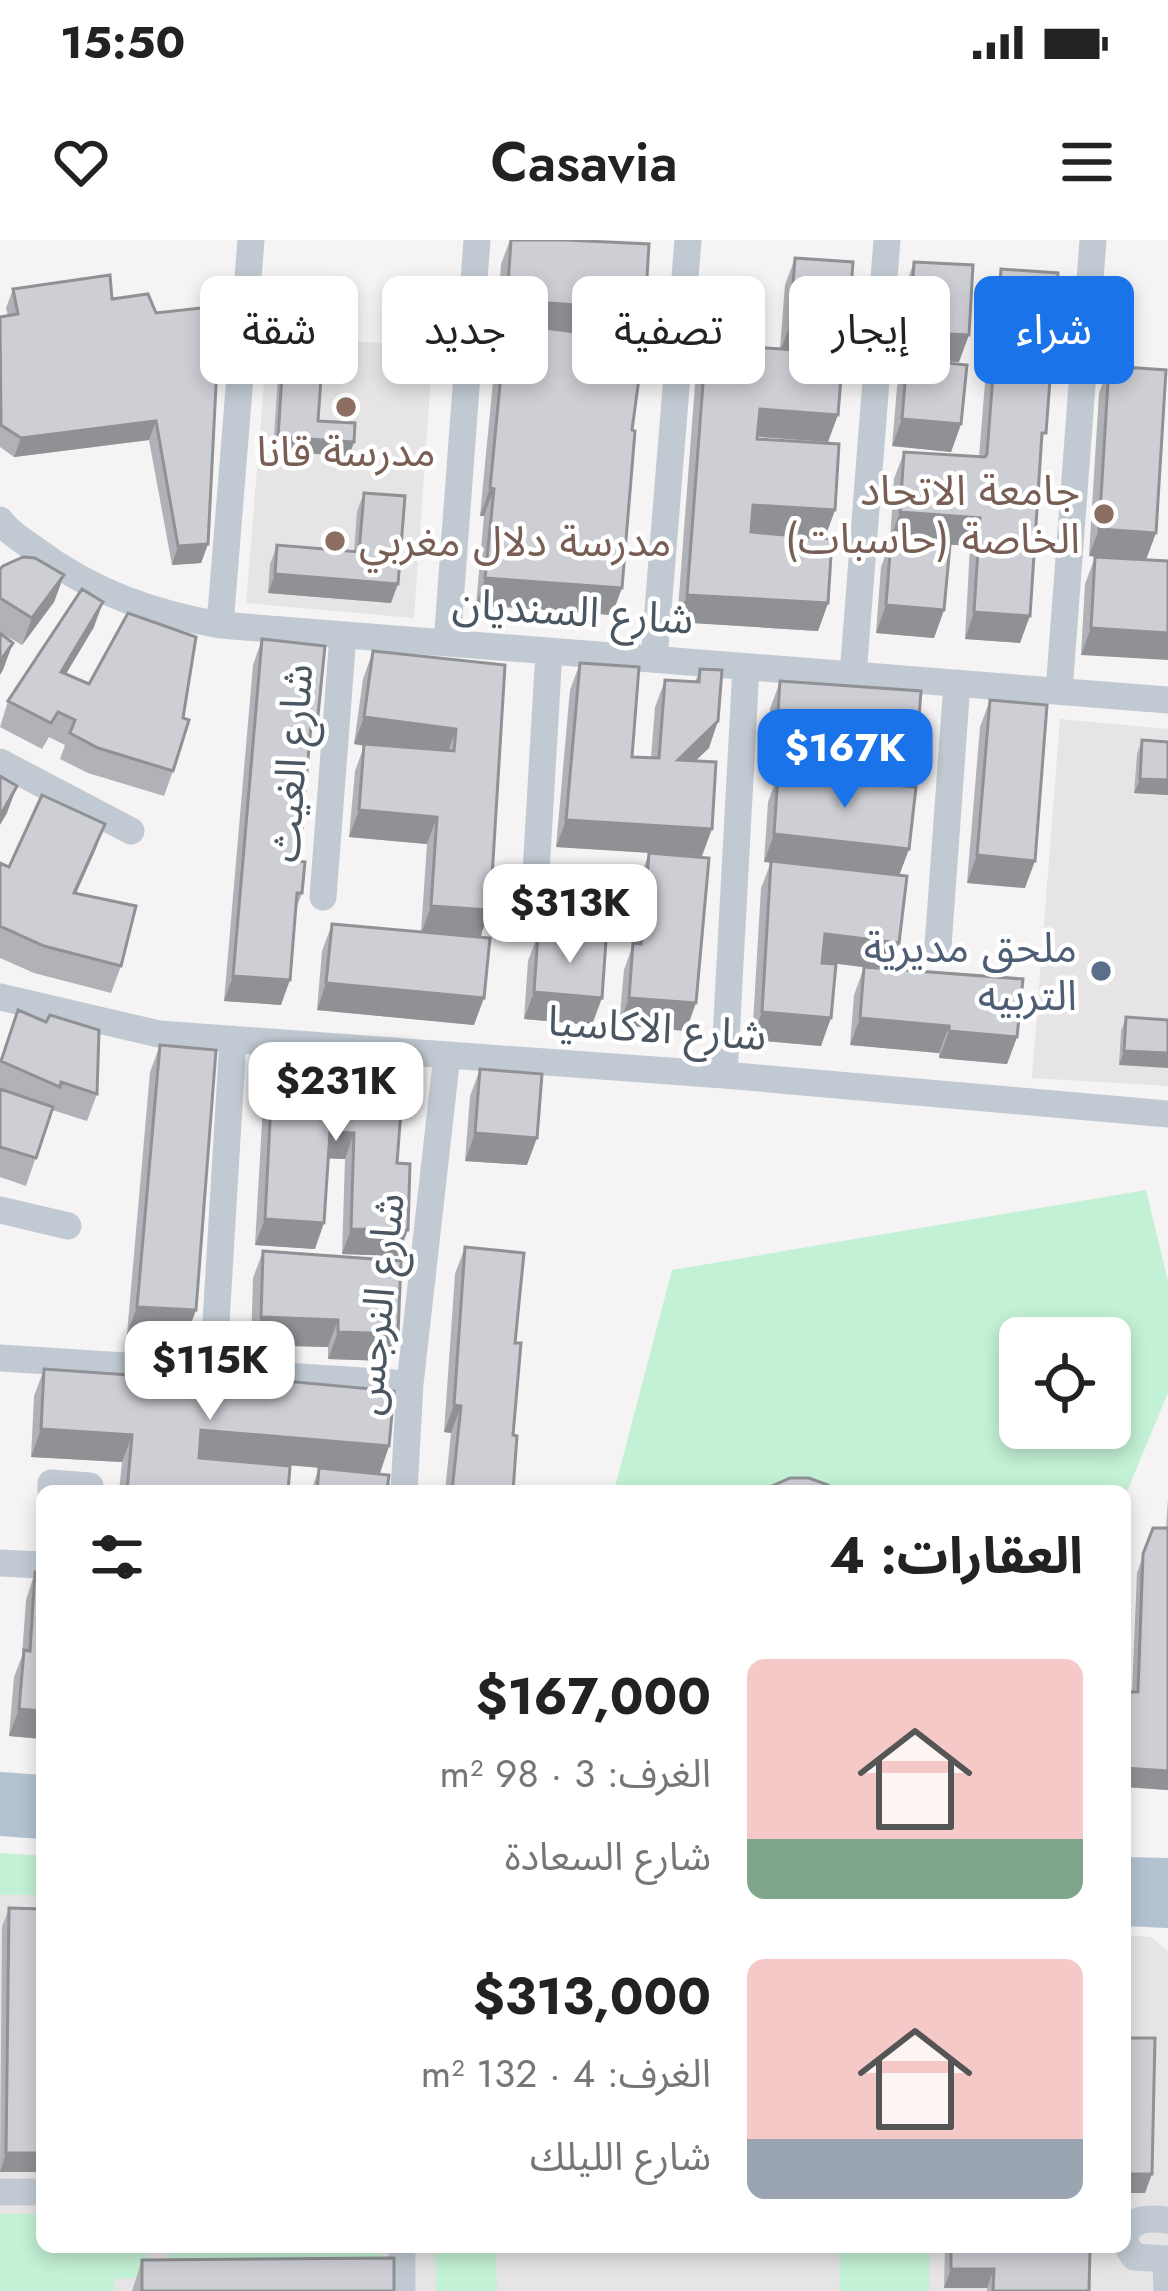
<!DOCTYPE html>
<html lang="ar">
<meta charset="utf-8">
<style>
:root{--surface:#fff;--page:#f6f6f6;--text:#222;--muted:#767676;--accent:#1a73e8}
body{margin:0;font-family:Jost,"Noto Sans Arabic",sans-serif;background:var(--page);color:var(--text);direction:rtl;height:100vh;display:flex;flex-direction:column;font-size:45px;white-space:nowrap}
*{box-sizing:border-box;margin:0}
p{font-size:39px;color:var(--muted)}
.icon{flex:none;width:66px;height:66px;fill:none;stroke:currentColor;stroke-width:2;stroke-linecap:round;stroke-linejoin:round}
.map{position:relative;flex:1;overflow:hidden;direction:ltr}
.drawer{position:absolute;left:36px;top:1245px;width:1095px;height:768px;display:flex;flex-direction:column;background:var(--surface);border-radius:18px;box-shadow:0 6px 18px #0003;direction:rtl}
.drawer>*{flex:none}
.banner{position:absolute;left:36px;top:36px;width:1098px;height:108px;direction:rtl;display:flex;gap:24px}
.fabs{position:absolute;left:999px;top:1077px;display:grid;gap:24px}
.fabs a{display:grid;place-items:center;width:132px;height:132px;border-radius:18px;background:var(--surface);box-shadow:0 6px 18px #0003;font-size:60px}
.price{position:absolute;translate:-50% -102px;padding:0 27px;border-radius:24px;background:#fff;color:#222;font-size:39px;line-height:78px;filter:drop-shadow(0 3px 6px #0008)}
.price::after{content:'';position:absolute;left:50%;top:72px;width:36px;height:27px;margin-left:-18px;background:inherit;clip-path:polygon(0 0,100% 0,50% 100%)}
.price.on{background:var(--accent);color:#fff}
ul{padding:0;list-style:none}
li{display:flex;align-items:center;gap:36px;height:300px;padding:0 48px}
li span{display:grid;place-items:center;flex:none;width:336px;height:240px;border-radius:18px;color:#555}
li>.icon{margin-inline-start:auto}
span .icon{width:144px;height:144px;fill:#fffc;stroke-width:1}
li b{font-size:51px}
h2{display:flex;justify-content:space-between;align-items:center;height:144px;padding:0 48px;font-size:51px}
.tag{padding:0 42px;border-radius:18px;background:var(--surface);box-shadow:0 6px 18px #0003;font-size:42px;line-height:108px}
.tag.on{background:var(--accent);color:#fff}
.status{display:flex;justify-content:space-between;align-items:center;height:84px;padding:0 60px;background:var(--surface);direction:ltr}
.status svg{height:33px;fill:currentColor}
header{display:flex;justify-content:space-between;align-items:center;height:156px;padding:0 48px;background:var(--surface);font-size:54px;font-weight:600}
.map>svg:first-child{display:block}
.education{fill:#e6e4e5}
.green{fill:#c3f1d5;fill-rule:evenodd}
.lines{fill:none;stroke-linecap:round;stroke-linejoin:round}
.minor{stroke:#c1cad2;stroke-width:27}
.major{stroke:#b3c2d1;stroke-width:36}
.wall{fill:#b0b2b7}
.shaded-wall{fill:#909195}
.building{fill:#cdcfd5;stroke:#909195;stroke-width:3}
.education-dot{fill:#8d6e63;stroke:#fff;stroke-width:4.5}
.service-dot{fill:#5c6f8a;stroke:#fff;stroke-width:4.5}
.labels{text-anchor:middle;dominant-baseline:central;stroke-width:9;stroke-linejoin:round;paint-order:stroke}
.education-label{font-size:42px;fill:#785e54;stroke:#fff}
.street-label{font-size:42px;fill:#4a5661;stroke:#fff}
.service-label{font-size:42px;fill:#4e5e75;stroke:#fff;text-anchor:end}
</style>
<div class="status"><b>15:50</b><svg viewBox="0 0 49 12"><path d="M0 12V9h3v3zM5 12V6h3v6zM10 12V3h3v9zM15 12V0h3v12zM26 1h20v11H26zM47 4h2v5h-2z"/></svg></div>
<header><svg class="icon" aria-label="menu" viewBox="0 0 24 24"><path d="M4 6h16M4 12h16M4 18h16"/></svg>Casavia<svg class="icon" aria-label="heart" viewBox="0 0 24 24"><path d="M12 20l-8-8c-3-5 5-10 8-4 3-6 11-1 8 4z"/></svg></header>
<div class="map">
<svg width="1168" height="2051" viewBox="0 0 1168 2051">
<rect width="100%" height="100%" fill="#f5f3f3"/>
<!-- education -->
<path class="education" d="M268 95 433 107 414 378 246 363Z
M1060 479 1168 489V846L1032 838Z
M0 1613 42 1616V2007H1125V1695L1151 1697 1168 1711V2051H0Z"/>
<!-- green -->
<path class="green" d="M1146 950 1168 1041V1153L1125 1256V1251H808L776 1244 765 1251H614L672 1030ZM1020 1098H1110V1188H1020Z
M0 1613 42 1616V1655H0Z
M0 1974H42V2007H147V2038L115 2039 114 2051H0Z
M168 2007H381V2034L168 2038Z
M435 2007H496L497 2051H436Z
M839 2007H930L929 2051H840Z"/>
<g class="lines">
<!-- minor -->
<path class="minor" d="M0 280C9 293 23 301 36 310 92 352 152 373 220 385L1168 460
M220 385 251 0
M447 403 477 0
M654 419 688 0
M853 435 887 0
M1059 451 1093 0
M0 522 131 591
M323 657 343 395
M533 684 549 411
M938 706 957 443
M0 757 159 794 724 835 1168 874
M724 835 746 427
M0 970 68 986
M0 1118 410 1144
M213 1132 233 799
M51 1251V1243L90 1246V1251
M404 1251 410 1144 447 815
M0 1323 42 1325
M0 1952H42
M1125 1995C1133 1977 1150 1978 1168 1980
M1125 2003 1134 2017 1168 2019
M402 2007V2051
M1166 2020 1167 2051"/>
<!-- major -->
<path class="major" d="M0 1550 42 1553
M0 1578 42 1581
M1125 1635 1168 1636
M1125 1668 1168 1670"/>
</g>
<!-- wall -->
<path class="wall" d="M510 0 635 97 591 94 632 190 612 375 476 365 484 276H480L496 110 504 88 497 87 501 24Z
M795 18 839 113 828 202 757 197V199L835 270 825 297 757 293 828 363 818 391 677 382 696 131 706 104 780 109 785 45Z
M914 22 959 122 911 120 961 184 951 212 892 206 897 147 907 119H900L904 49Z
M1001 29 1042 206 1020 403 965 399 970 306 890 300 894 239 904 212 979 217 992 56Z
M13 49 112 59 208 304 201 323 172 325 149 200 14 217 0 207V77L8 76 6 68Z
M283 122 318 181 354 202 349 216 273 211 278 136Z
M1109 126 1156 293 1081 415 1085 344 1095 317 1115 318 1089 316 1099 153Z
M364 253 391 363 268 353 270 324 277 305 354 311 357 271Z
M891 300 944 370 934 398 876 393 881 327Z
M0 329 64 335 54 362 22 405 0 392Z
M94 387 66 434 173 531 164 556 88 533 60 519 65 505 49 497 42 509 0 487 8 461Z
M262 399 318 475 310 497 299 621 302 653 295 672 281 765 224 761 253 425Z
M373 411 505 425 474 785 317 770 322 711 332 684 421 692 427 604 349 597 355 531 364 506 354 504 363 439Z
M580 423 632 517 651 518 655 467 665 440 695 442 700 429 709 508 695 521 702 616 659 614 686 791 619 785 624 730 633 704 639 640 649 613 556 607 570 450Z
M780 441 906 545 909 609 899 635V703L890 729 1017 797 1007 824 939 818V813L850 805 854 755 864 727 870 728 822 722 821 806 752 800 761 648 771 622H764L768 562 778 535 846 541 847 536 766 530 770 469Z
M990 460 1025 648 967 643 980 487Z
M1142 500 1168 502V555L1134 553 1137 514Z
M105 584 76 653 121 726 111 753 34 733 0 718V623L9 627Z
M538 694 592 785 524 779 528 721Z
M1126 777 1168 780 1119 825 1121 791Z
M160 805 196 1070 186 1097 127 1094 150 832Z
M0 820 97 854 87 881 52 870 26 946 0 937Z
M273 822 397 923 398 1016 342 1014 345 919 328 918 315 1009 255 1005 264 847Z
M480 829 527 925 465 921 470 856Z
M465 1007 515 1103 513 1251H445L451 1193 444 1192 455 1034Z
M263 1011 388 1121 328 1119V1107L251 1105 253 1038Z
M44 1129 228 1142 230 1136 389 1206 380 1233 199 1217 288 1251H119L122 1222 31 1217 34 1156Z
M319 1228 387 1251H311Z
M1168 1259V1550L1125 1547V1452H1132L1137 1333 1153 1288H1166Z
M35 1332 42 1499 9 1496 14 1437 22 1416 26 1360Z
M9 1668 42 1669V1932H0L2 1687Z
M945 2007H1090L1089 2051H987V2048H944Z
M142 2020 394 2051H132Z"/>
<!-- shaded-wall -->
<path class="shaded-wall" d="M507 60 645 70 635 97 505 88 506 83 504 88 497 87Z
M790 85 848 88 838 116 780 112Z
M910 92 969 95 959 122 900 119Z
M760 169 838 175 828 202 750 196Z
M902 179 961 184 951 212 892 206Z
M156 181 149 200 14 217 21 198Z
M278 197 354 202 349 216 273 211Z
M490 248 494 249 484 276H480Z
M753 265 835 270 825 297 743 292Z
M900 272 980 278 970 306 890 300Z
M1099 289 1156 293 1146 320 1089 316Z
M208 304 201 323 172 325 178 306Z
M275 334 398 344 391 363 268 353Z
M64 335 54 362 22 405 32 378Z
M485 338 622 348 612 375 476 365Z
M687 355 828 363 818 391 677 382Z
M103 362 94 387 52 457 61 432Z
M886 365 944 370 934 398 876 393Z
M974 372 1030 376 1020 403 965 399Z
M1091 388 1168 393V420L1081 415Z
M13 403 3 430 0 435V421Z
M312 474 318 475 308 500Z
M364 477 456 489 446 517 354 504Z
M718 481 709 508 668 547 678 520Z
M776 503 857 508 847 536 766 530Z
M856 514 916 518 906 545 846 541Z
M1140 539 1168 540V555L1134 553Z
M17 546 7 573 0 585V576Z
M359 570 437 577 427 604 349 597Z
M566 580 712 589 702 616 556 607Z
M105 584 95 611 64 680 74 653Z
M774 594 909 609 899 636 764 622Z
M977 615 1035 621 1025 648 967 643Z
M431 666 490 670 480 697 421 694Z
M825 694 899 703 889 730 815 721Z
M233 736 290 740 281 765 224 761Z
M326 743 484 758 474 785 317 770Z
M534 752 602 758 592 785 524 779Z
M629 758 696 763 686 791 619 785Z
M762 772 831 778 821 806 752 800Z
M860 778 949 786 939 813 850 805Z
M949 791 1017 797 1007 824 939 818Z
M1124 811 1168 813V828L1119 825Z
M330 892 354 893 345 919 320 918Z
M475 893 537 898 527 925 465 921Z
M265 979 324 983 315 1009 255 1005Z
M351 989 408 990 398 1016 342 1014Z
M137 1067 196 1070 186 1097 127 1094Z
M261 1077 338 1080 328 1107 251 1105Z
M338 1092 398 1094 388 1121 328 1119Z
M454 1165 461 1166 451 1193 444 1192Z
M41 1189 132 1195 122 1222 31 1217Z
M201 1190 389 1206 380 1233 191 1217Z
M19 1469 42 1471V1499L9 1496Z
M1125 1528 1168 1531V1550L1125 1547Z
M6 1913H42V1932H0Z
M1125 1934H1152L1145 1953H1125Z
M951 2029H994L987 2048H944Z"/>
<!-- building -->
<path class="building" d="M511 0H566L649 4 645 70 507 60Z
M795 18 853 22 848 88 790 85Z
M914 22 973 25 969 95 910 92Z
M1001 29 1058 33 1046 193H1042L1030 376 974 372 980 278 900 272 904 212 985 217 987 214Z
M110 35 112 59 148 54 156 73 220 66 208 304 178 306 156 181 21 198 1 185 0 77 18 74 13 49Z
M506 83 644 101 632 190 635 191 622 348 485 338 494 249 490 248Z
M706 104 843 113 838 175 760 169 757 199 839 204 835 270 753 265 751 292 832 299 828 363 687 355Z
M907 119 967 125 961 184 902 179Z
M283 122 322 124 318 181 355 183 354 202 278 197Z
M1109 126 1166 130 1156 293 1099 289Z
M364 253 405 256 398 344 275 334 277 305 359 312Z
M891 300 950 305 944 370 886 365Z
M23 317 35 318 64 335 32 378 0 358V329L3 326Z
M1095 317 1168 321V393L1091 388Z
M82 349 103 362 61 432 89 444 128 373 196 397 183 478 189 480 173 531 98 508 70 493 75 480 58 472 51 483 8 461Z
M0 393 13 403 0 421Z
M262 399 325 406 318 475 312 474 299 621 305 622 302 653H297L290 740 233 736Z
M373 411 505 425 490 670 431 666 437 577 359 570 364 504 454 511 456 489 364 477Z
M580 423 639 427 632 517 659 518 665 440 699 442 700 429 722 430 718 481 678 520 716 522 712 589 566 580Z
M780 441 921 451 916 518 856 514 857 508 776 503Z
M990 460 1047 465 1035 621 977 615Z
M1142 500 1168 502V540L1140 539Z
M778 535 916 547 909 609 774 594Z
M0 536 17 546 0 576Z
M42 555 105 584 74 653 136 666 121 726 44 706 0 686V623L9 627Z
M649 613 709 618 696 763 629 758 633 703 641 704Z
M771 621 907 636 899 703 825 694 822 723 836 724 831 778 762 772Z
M332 684 490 698 484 758 326 743Z
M538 694 606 700 602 758 534 752Z
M864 727 1023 739 1017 797 949 791V786L860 778Z
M18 770 46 782 50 775 99 790 97 854 61 842 60 847 1 821Z
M1126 777 1168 780V813L1124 811Z
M160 805 216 810 196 1070 137 1067Z
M273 822 404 831 397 923 410 924 408 990 351 989 354 893 330 892 324 983 265 979Z
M480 829 542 834 537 898 475 893Z
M0 849 53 867 36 918 0 907Z
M465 1007 524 1013 515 1103H521L513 1195 517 1196 513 1251H452L461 1166 454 1165Z
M263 1011 401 1021 398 1094 338 1092V1080L261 1077Z
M44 1129 229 1142 230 1136 394 1151 389 1206 201 1190 199 1218 290 1226 288 1251H127L132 1195 41 1189Z
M319 1228 389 1235 387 1251H317Z
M790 1238H809L828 1245 837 1251H766L770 1247Z
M1153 1288H1168V1531L1125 1528V1452H1138L1143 1314Z
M35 1332 42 1333V1471L19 1469 24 1410 30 1411Z
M9 1668 42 1669V1913H6Z
M1125 1798H1155L1152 1934H1125Z
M951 2007H1090L1089 2051H993L994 2029H951Z
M394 2018V2051H142V2020Z"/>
<!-- markers -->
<g class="education-dot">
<circle cx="346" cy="167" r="12"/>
<circle cx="1104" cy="274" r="12"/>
<circle cx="335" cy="301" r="12"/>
</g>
<circle class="service-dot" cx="1101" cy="731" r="12"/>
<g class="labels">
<!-- education labels -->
<g class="education-label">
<text x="346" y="211">مدرسة قانا</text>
<text x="1080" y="250" text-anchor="end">جامعة الاتحاد<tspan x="1080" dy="48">الخاصة (حاسبات)</tspan></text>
<text x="359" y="301" text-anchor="start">مدرسة دلال مغربي</text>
</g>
<!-- street labels -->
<g class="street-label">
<text transform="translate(573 371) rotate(4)">شارع السنديان</text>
<text transform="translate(291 523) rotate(-86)">شارع الغيث</text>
<text transform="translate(657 788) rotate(4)">شارع الاكاسيا</text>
<text transform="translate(378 1064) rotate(-84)">شارع النرجس</text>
</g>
<!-- service labels -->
<g class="service-label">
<text x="1077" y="707">ملحق مديرية<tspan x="1077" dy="48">التربيه</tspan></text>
</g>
</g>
</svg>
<div class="fabs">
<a><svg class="icon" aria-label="locate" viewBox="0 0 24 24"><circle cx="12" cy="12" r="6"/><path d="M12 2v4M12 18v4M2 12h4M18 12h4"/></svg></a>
</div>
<b class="price on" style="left:845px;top:571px">$167K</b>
<b class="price" style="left:570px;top:726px">$313K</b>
<b class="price" style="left:336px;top:904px">$231K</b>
<b class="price" style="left:210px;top:1183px">$115K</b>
<div class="banner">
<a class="tag on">شراء</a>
<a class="tag">إيجار</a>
<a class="tag">تصفية</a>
<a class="tag">جديد</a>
<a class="tag">شقة</a>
</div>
<section class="drawer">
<h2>العقارات: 4<svg class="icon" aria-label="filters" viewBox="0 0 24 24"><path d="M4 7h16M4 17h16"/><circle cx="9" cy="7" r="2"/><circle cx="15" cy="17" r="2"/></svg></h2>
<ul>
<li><span style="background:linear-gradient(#f6c9c9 75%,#7fa58c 0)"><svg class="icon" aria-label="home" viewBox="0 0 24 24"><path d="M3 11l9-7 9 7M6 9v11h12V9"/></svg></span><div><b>$167,000</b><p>الغرف: 3 · 98 m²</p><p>شارع السعادة</p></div></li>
<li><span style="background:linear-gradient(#f6c9c9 75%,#9aa5b1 0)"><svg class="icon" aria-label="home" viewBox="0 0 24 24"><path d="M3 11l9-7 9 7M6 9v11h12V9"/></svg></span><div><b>$313,000</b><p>الغرف: 4 · 132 m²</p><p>شارع الليلك</p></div></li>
</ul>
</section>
</div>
